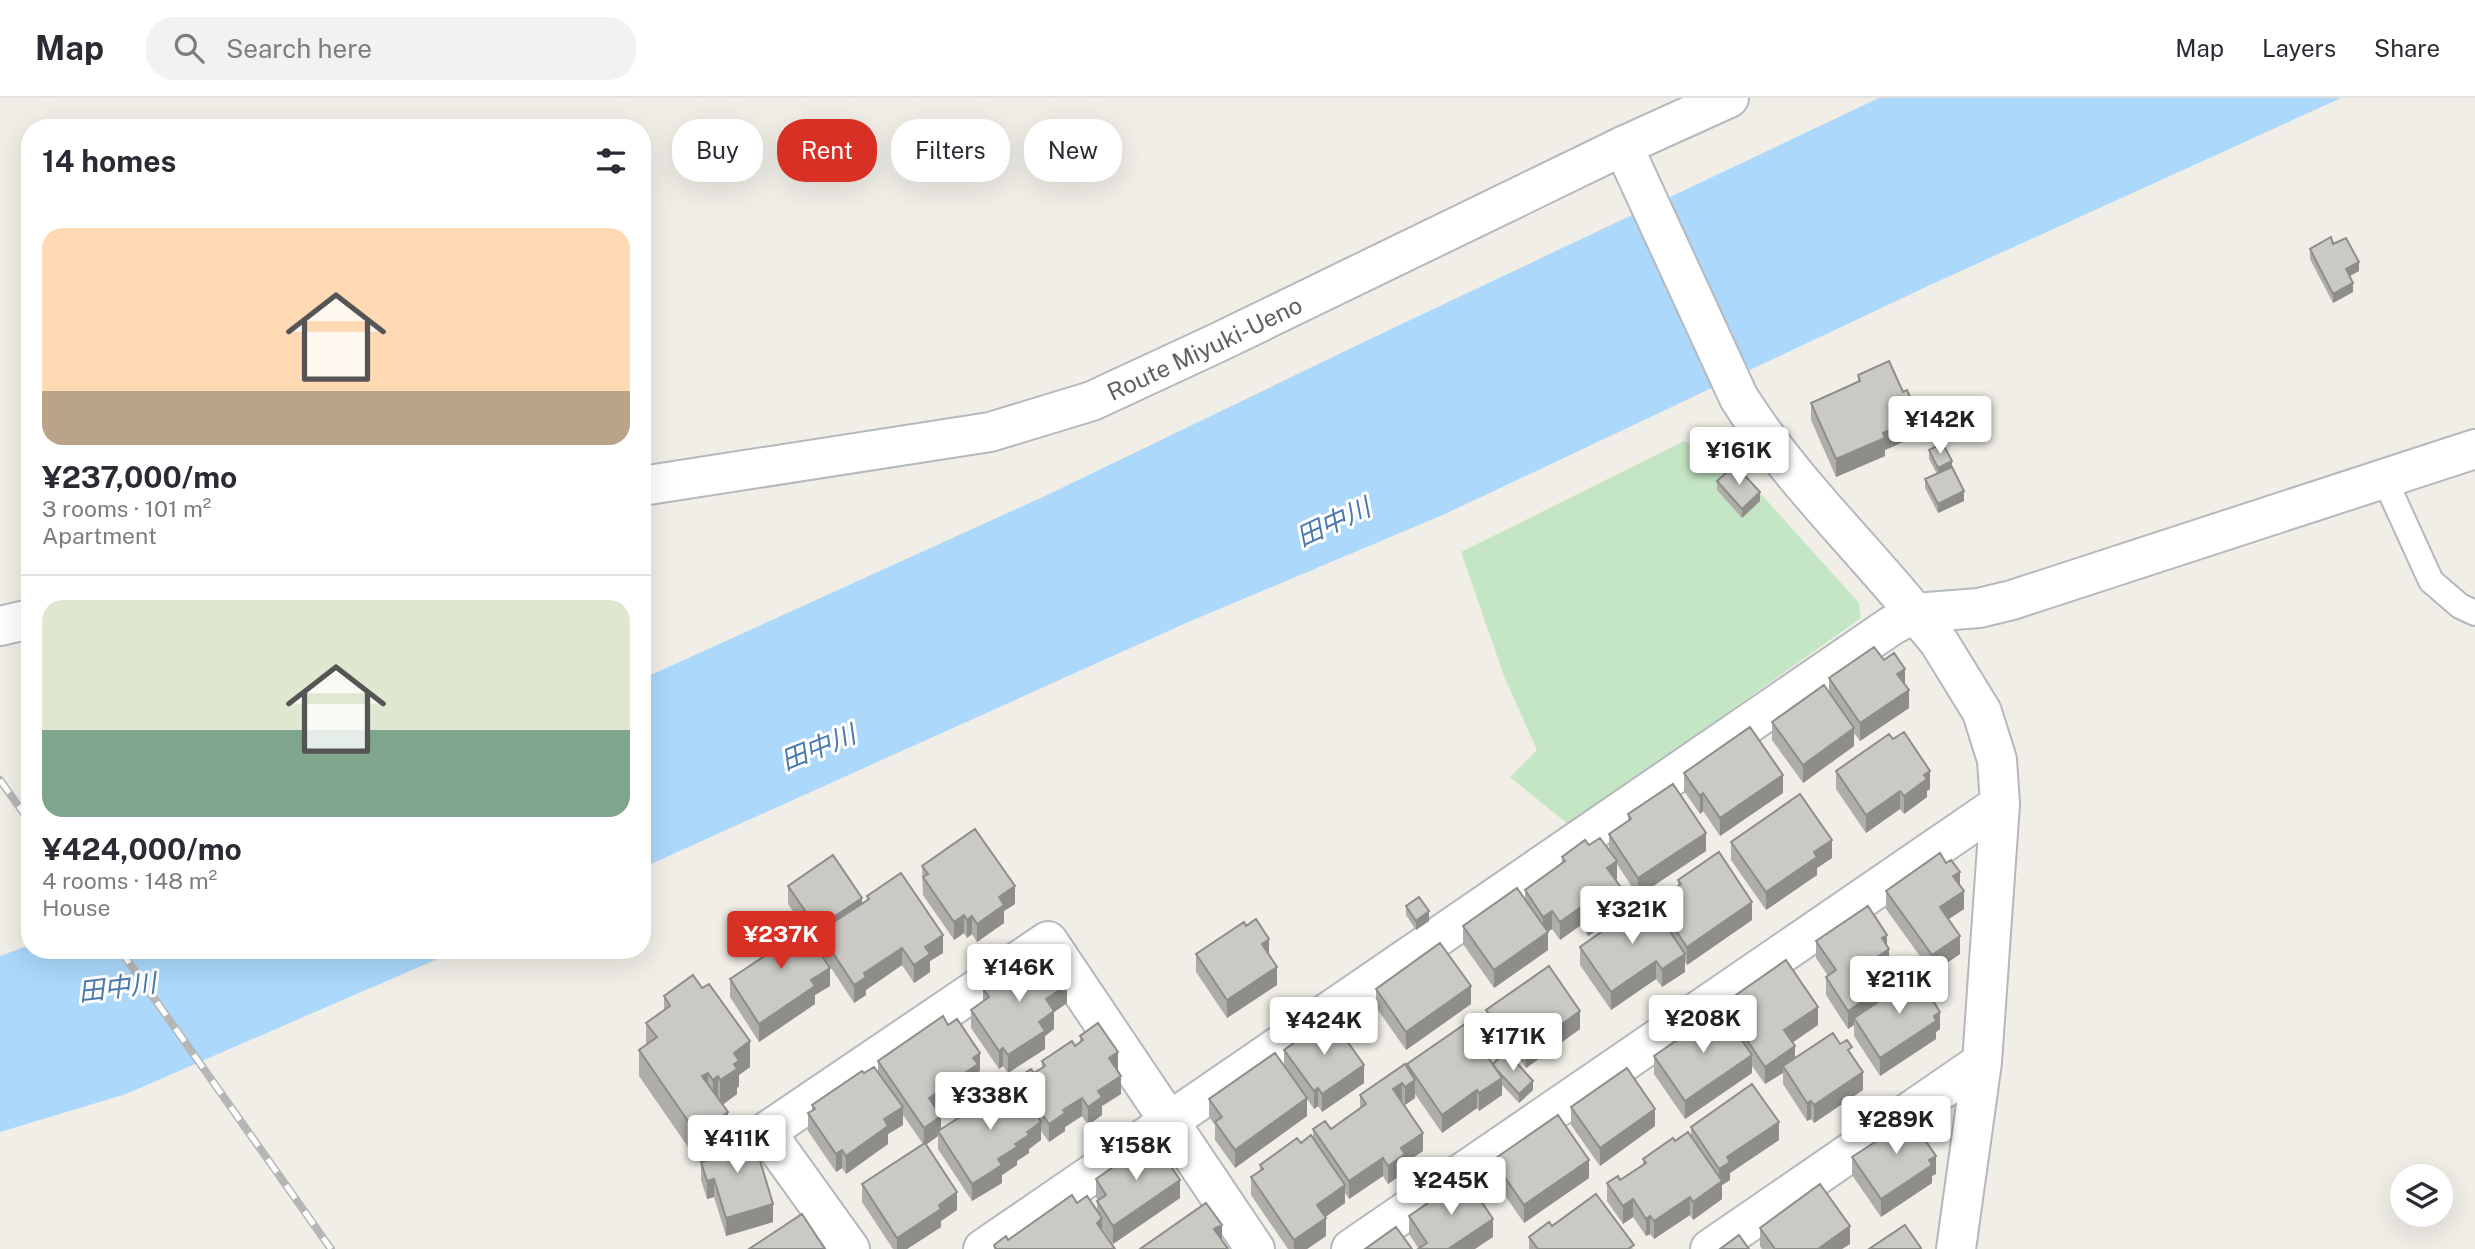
<!DOCTYPE html>
<meta charset="utf-8">
<style>
:root{--surface:#fff;--page:#f2f2f3;--text:#2b2b33;--muted:#7c7c81;--line:#e1e1e2;--accent:#d93025}
body{margin:0;font-family:"Public Sans","Noto Sans JP",sans-serif;background:var(--page);color:var(--text);height:100vh;display:flex;flex-direction:column;font-size:26px;white-space:nowrap}
*{box-sizing:border-box;margin:0}
p{font-size:23px;color:var(--muted)}
.icon{flex:none;width:38px;height:38px;fill:none;stroke:currentColor;stroke-width:2;stroke-linecap:round;stroke-linejoin:round}
.map{position:relative;flex:1;overflow:hidden}
.details{position:absolute;left:21px;top:21px;width:630px;height:840px;display:flex;flex-direction:column;background:var(--surface);border-radius:28px;box-shadow:0 7px 28px #0002}
.details>*{flex:none}
.top-card{position:absolute;left:672px;top:21px;width:665px;height:63px;display:flex;gap:14px}
.controls{position:absolute;left:2390px;top:1066px;display:grid;gap:14px}
.controls a{display:grid;place-items:center;width:63px;height:63px;border-radius:50%;background:var(--surface);box-shadow:0 7px 28px #0002;font-size:35px}
.price{position:absolute;translate:-50% -60px;padding:0 16px;border-radius:7px;background:#fff;color:#222;font-size:23px;line-height:46px;filter:drop-shadow(0 2px 4px #0008)}
.price::after{content:'';position:absolute;left:50%;top:42px;width:21px;height:16px;margin-left:-10px;background:inherit;clip-path:polygon(0 0,100% 0,50% 100%)}
.price.on{background:var(--accent);color:#fff}
ul{padding:0;list-style:none}
li{display:grid;align-content:center;gap:14px;height:371px;padding:0 21px}
li+li{border-top:2px solid var(--line)}
li span{display:grid;place-items:center;height:217px;border-radius:21px;color:#555}
li>.icon{margin-inline-start:auto}
span .icon{width:126px;height:126px;fill:#fffc;stroke-width:1}
li b{font-size:30px}
h2{display:flex;justify-content:space-between;align-items:center;height:84px;padding:0 21px;font-size:30px}
.tag{padding:0 24px;border-radius:28px;background:var(--surface);box-shadow:0 7px 28px #0002;font-size:24px;line-height:63px}
.tag.on{background:var(--accent);color:#fff}
header{display:flex;align-items:center;gap:42px;box-sizing:border-box;height:98px;padding:0 35px;background:var(--surface);border-bottom:2px solid var(--line)}
header strong{font-size:33px}
nav{display:flex;gap:38px;margin-inline-start:auto;font-size:24px}
.search{width:490px;height:63px;background:var(--page);display:flex;align-items:center;gap:18px;box-sizing:border-box;padding:0 24px;border-radius:28px;color:var(--muted);font-size:26px}
.map>svg:first-child{display:block}
.green{fill:#c5e6c5}
.water{fill:#abd8fb}
.lines{fill:none;stroke-linecap:round;stroke-linejoin:round}
.lane-casing{stroke:#b4b7bb;stroke-width:28}
.street-casing{stroke:#b4b7bb;stroke-width:42}
.secondary-casing{stroke:#b5b9bd;stroke-width:42}
.lane{stroke:#fff;stroke-width:24}
.street{stroke:#fff;stroke-width:38}
.secondary{stroke:#fff;stroke-width:38}
.rail-casing{stroke:#b5b6b6;stroke-width:8}
.rail{stroke:#fff;stroke-width:5;stroke-dasharray:16;stroke-linecap:butt}
.wall{fill:#afada9}
.shaded-wall{fill:#8e8d89}
.building{fill:#cbc9c4;stroke:#8e8d89;stroke-width:2}
.labels{text-anchor:middle;dominant-baseline:central;stroke-width:6;stroke-linejoin:round;paint-order:stroke}
.street-label{font-size:24px;fill:#5e6266;stroke:#fff}
.water-label{font-size:26px;font-style:italic;fill:#4878ae;stroke:#fff}
</style>
<header>
<strong>Map</strong>
<div class="search"><svg class="icon" aria-label="search" viewBox="0 0 24 24"><circle cx="10" cy="10" r="6"/><path d="M15 15l6 6"/></svg>Search here</div>
<nav><a>Map</a><a>Layers</a><a>Share</a></nav>
</header>
<div class="map">
<svg width="2475" height="1151" viewBox="0 0 2475 1151">
<rect width="100%" height="100%" fill="#f0eee7"/>
<!-- green -->
<path class="green" d="M1684 343 1732 364 1859 505 1861 520 1569 727 1510 679 1537 652 1504 578 1461 454Z"/>
<!-- water -->
<path class="water" d="M1879 0H2341L1928 188 1445 416 1186 525 642 770V581L1043 399 1366 243Z
M30 847V852H458L126 996 0 1034V858Z"/>
<g class="lines">
<defs>
<path id="lane" d="M2384 380 2431 483 2460 508 2475 515"/>
<path id="street" d="M850 1151 766 1034 1048 843 1255 1151
M983 1151 1891 528 1915 515 1939 544 1982 614 1997 662 2000 706 1982 964 1956 1151
M1351 1151 2000 706
M1710 1151 1982 964"/>
<g id="secondary">
<path d="M1623 48 1739 300C1789 379 1856 443 1915 515L1979 510 2012 502 2475 351"/>
<path id="s1" d="M642 388 990 334 1092 303 1219 244 1623 48 1729 0"/>
<path d="M0 528 30 521"/>
</g>
</defs>
<!-- lane casing -->
<use href="#lane" class="lane-casing"/>
<!-- street casing -->
<use href="#street" class="street-casing"/>
<!-- secondary casing -->
<use href="#secondary" class="secondary-casing"/>
<!-- lane -->
<use href="#lane" class="lane"/>
<!-- street -->
<use href="#street" class="street"/>
<!-- secondary -->
<use href="#secondary" class="secondary"/>
<defs>
<path id="rail" d="M0 682 30 724
M120 852 331 1151"/>
</defs>
<!-- rail casing -->
<use href="#rail" class="rail-casing"/>
<!-- rail -->
<use href="#rail" class="rail"/>
</g>
<!-- wall -->
<path class="wall" d="M2333 146 2359 173 2350 178 2353 194 2333 205 2310 161V151Z
M1858 277 1917 332 1905 337V343L1885 352V358L1836 379 1811 322V305L1858 284Z
M1929 352 1952 369 1964 403 1938 415 1925 390V381L1937 376 1929 361Z
M1717 383 1760 403 1742 420 1717 392Z
M1884 562 1905 586 1909 610 1860 643 1854 635V648L1803 685 1772 642V624L1829 595V580Z
M1836 673 1930 691 1927 693V699L1904 716 1900 711 1866 735 1836 691Z
M1684 675 1783 695 1720 738 1703 713 1700 716 1684 693Z
M1628 716 1706 753 1638 798 1617 766V781L1615 782 1625 813 1588 838 1581 827 1560 842 1552 831 1548 834V852L1494 890 1463 846V828L1525 801V792L1562 765V759L1589 747 1609 752V736L1628 723Z
M1731 744 1832 760 1817 770V777L1766 812 1731 762Z
M922 768 1015 806 1004 813V825L977 844 972 836 967 840 964 835 954 842 923 797Z
M1678 782 1752 822 1687 867 1685 864V874L1662 889 1656 881 1611 912 1580 867V849L1670 834V824L1671 823 1665 815V797L1678 788Z
M1960 787 1964 811 1948 821 1960 856 1932 875 1886 811V793Z
M788 788 862 806 867 803V798L943 855 930 863V874L914 885 902 867 866 892V897L854 905 822 856 830 888 815 897V906L759 944 730 899V881L761 860V844L806 832 788 806Z
M1406 808 1429 823 1416 832 1406 817Z
M1246 828 1269 856 1277 887 1227 920 1196 874V856Z
M1816 843 1887 848 1889 869 1873 880 1880 903 1935 906 1940 931 1936 934V941L1880 978 1854 938V927L1848 931 1826 897V879L1828 878 1816 860Z
M1038 869 1067 905 1054 914V931L1045 938V951L1008 975 1003 968 999 971 971 930V912L983 903V891Z
M1376 891 1471 906 1406 952 1376 909Z
M664 898 750 969 739 977V988L737 990V996L723 1007 730 1042 773 1124 726 1138 714 1099 707 1101 701 1082V1064L707 1062V1054L697 1062 639 978V952L646 947V925L664 913Z
M1723 906 1818 927 1792 945 1795 960 1840 946 1852 957 1863 992 1814 1025 1811 1021 1807 1023 1783 986V975L1765 986 1752 968V975L1685 1021 1654 976V958L1675 943V938L1723 914Z
M1486 912 1580 931 1526 970 1502 935 1494 940 1486 930Z
M1080 938 1118 972 1117 973 1121 996 1102 1008V1017L1088 1027 1082 1018 1065 1029V1033L1049 1044 1041 1033V1042L1029 1051V1055L1017 1063V1067L1002 1077V1085L972 1103 938 1051V1038L926 1047 957 1112 941 1123V1129L907 1151H893L862 1104V1086L923 1046 903 1017V1027L888 1036V1046L846 1076 842 1070 836 1074 808 1033V1015L812 1012V1007L864 975 878 973V963L980 973 978 974V984L937 1012 941 1031 1017 988V980L1034 975 1042 970V963L1075 948 1080 945Z
M1284 952 1364 985 1322 1014 1318 1008 1314 1011 1307 1001V1018L1235 1070 1215 1042V1027L1209 1019V1001L1284 968Z
M1407 966H1493L1533 992 1519 1005 1502 987V997L1479 1013 1477 1010 1442 1035 1415 996V1000L1405 1007 1402 1003 1401 1004 1423 1053 1405 1065V1074L1388 1086 1383 1078 1349 1101 1345 1095V1105L1325 1119 1326 1138 1307 1151H1288L1251 1097V1079L1260 1073V1067L1313 1041V1031H1331L1360 1010V997L1407 970Z
M1571 1009 1655 1028 1600 1068 1571 1027Z
M1691 1029 1779 1042 1730 1075V1082L1722 1087V1101L1693 1122 1690 1117 1654 1141 1650 1136 1646 1138 1633 1119 1623 1126 1607 1103V1085L1620 1082 1643 1067V1061L1675 1043 1691 1038Z
M1873 1040 1928 1046 1936 1076 1932 1078V1085L1881 1119 1852 1077V1059L1873 1046Z
M1493 1062 1589 1080 1524 1125 1493 1080Z
M1171 1069 1180 1100 1113 1146 1102 1130V1133L1115 1151H994V1147L1008 1142 1077 1105 1097 1112V1103L1098 1102 1096 1099V1081Z
M1462 1086 1483 1107 1493 1139 1419 1151 1409 1136V1118Z
M1552 1128 1634 1151H1529V1139Z
M1760 1130 1850 1146 1842 1151H1762L1760 1148Z"/>
<!-- shaded-wall -->
<path class="shaded-wall" d="M2359 164V173L2346 180V171Z
M2353 185V194L2333 205V196Z
M1917 314V332L1905 337V343L1885 352V358L1836 379V361L1883 335 1903 320Z
M1952 363V372L1938 379V370Z
M1964 393V403L1938 415V406Z
M1760 394V403L1742 420V411Z
M1905 571V589L1897 576Z
M1909 592V610L1860 643V625Z
M1854 630V648L1803 685V667Z
M1930 673V691L1927 693V699L1904 716V698L1924 677Z
M1783 677V695L1720 738V720Z
M1900 693V711L1866 735V717Z
M1703 695V713L1700 716V698Z
M1706 735V753L1638 798V780Z
M1832 742V760L1817 770V777L1766 812V794L1814 754Z
M1617 763V781L1607 788V770Z
M1960 774V792L1953 778Z
M1015 788V806L1004 813V825L977 844V826L999 799Z
M1964 793V811L1940 827V809Z
M1625 795V813L1588 838V820Z
M862 800V817L831 833 828 828V841L822 838V845L817 848V830Z
M1752 804V822L1687 867V849Z
M1581 809V827L1560 842V824Z
M1429 813V823L1416 832V823Z
M1552 813V831L1543 837V819Z
M964 817V835L954 842V824Z
M972 818V836L967 840V822Z
M1548 834V852L1494 890V872Z
M943 837V855L930 863V874L914 885V867L925 849Z
M1887 837V852L1889 851V869L1864 886V868L1882 840Z
M1960 838V856L1932 875V857Z
M1269 841V859L1262 846Z
M822 845V863L816 849Z
M902 850V867L866 892V897L854 905V887L864 875Z
M1685 856V874L1662 889V871Z
M1656 863V881L1611 912V894Z
M1277 869V887L1227 920V902Z
M830 870V888L815 897V906L759 944V926L811 882Z
M1067 887V905L1054 914V931L1045 938V951L1008 975V957L1039 924 1046 901Z
M1471 888V906L1406 952V934Z
M1880 891V909L1854 920V927L1848 931V913Z
M1935 895V913L1930 898Z
M1818 909V927L1784 950V932Z
M1580 913V931L1526 970V952Z
M1940 914V931L1936 934V941L1880 978V960Z
M1502 917V935L1494 940V922Z
M750 943V969L739 977V988L737 990V996L720 1008V982L734 955Z
M1795 948V966L1783 968V975L1765 986V969Z
M1003 950V968L999 971V953Z
M1118 954V972L1109 978V960Z
M980 955V973L978 974V984L929 1018V1000L973 960Z
M1752 957V975L1685 1021V1003Z
M1364 967V985L1322 1014V996Z
M1863 974V992L1814 1025V1007Z
M708 975V1000L702 978Z
M718 978V1004L713 1008V982Z
M1121 978V996L1102 1008V1017L1088 1027V1009L1098 993Z
M1502 980V997L1479 1013V995Z
M1415 982V1000L1405 1007V989Z
M1533 983V992L1519 1005V996Z
M1402 985V1003L1393 1009V991Z
M1318 990V1008L1314 1011V993Z
M1477 992V1010L1442 1035V1017Z
M1082 1000V1018L1065 1029V1033L1049 1044V1026L1063 1012Z
M1307 1000V1018L1235 1070V1052Z
M1811 1003V1021L1807 1023V1005Z
M903 1009V1027L888 1036V1046L846 1076V1058L884 1021Z
M1655 1011V1028L1600 1068V1050Z
M728 1014V1040L715 1039V1049L707 1048V1054L697 1062V1036Z
M941 1018V1036L938 1033V1038L924 1048V1030Z
M1041 1024V1042L1029 1051V1055L1017 1063V1067L1002 1077V1085L972 1103V1086L1027 1034Z
M1779 1024V1042L1730 1075V1082L1722 1087V1101L1693 1122V1104L1719 1085V1071L1727 1059Z
M1423 1035V1053L1405 1065V1074L1388 1086V1068L1401 1050Z
M1928 1036V1054L1923 1039Z
M842 1052V1070L836 1074V1056Z
M1936 1058V1076L1932 1078V1085L1881 1119V1101Z
M1171 1059V1077L1166 1061Z
M1383 1060V1078L1349 1101V1083Z
M1589 1062V1080L1524 1125V1107Z
M714 1081V1099L707 1101V1083Z
M1180 1082V1100L1113 1146V1128Z
M1345 1087V1105L1317 1125V1107Z
M957 1094V1112L941 1123V1129L907 1151H897V1140L939 1107Z
M1690 1099V1117L1654 1141V1123Z
M1633 1101V1119L1623 1126V1108Z
M773 1106V1124L726 1138V1120Z
M1650 1118V1136L1646 1138V1121Z
M1102 1120V1138L1097 1125Z
M1326 1120V1138L1307 1151H1294V1142Z
M1493 1121V1139L1475 1151H1448Z
M1222 1127V1144L1214 1131Z
M1850 1128V1146L1842 1151H1818Z"/>
<!-- building -->
<path class="building" d="M2331 139 2333 146 2346 140 2359 164 2346 171 2353 185 2333 196 2310 151Z
M1889 263 1903 294 1907 292 1917 314 1903 320 1905 325 1883 335 1885 340 1836 361 1811 305 1860 283 1858 277Z
M1937 348 1939 352 1944 348 1952 363 1938 370 1929 352Z
M1735 367 1760 394 1742 411 1717 383Z
M1952 369 1964 393 1938 406 1925 381Z
M1874 549 1884 562 1894 555 1905 571 1897 576 1909 592 1860 625 1829 580Z
M1824 587 1854 630 1803 667 1772 624Z
M1750 629 1783 677 1720 720 1703 695 1700 698 1684 675Z
M1904 634 1930 673 1924 677 1927 681 1904 698 1900 693 1866 717 1836 673 1889 636 1893 641Z
M1673 686 1706 735 1638 780 1609 736 1631 721 1628 716Z
M1800 696 1832 742 1814 754 1817 759 1766 794 1731 744Z
M975 731 1015 788 999 799 1004 807 977 826 972 818 967 822 964 817 954 824 923 779 928 776 922 768Z
M1600 740 1617 763 1607 770 1625 795 1588 820 1581 809 1560 824 1552 813 1543 819 1525 792 1565 763 1562 759 1585 742 1589 747Z
M1719 754 1752 804 1687 849 1670 824 1679 817 1665 797 1681 786 1678 782Z
M1940 755 1946 765 1951 762 1960 774 1953 778 1964 793 1940 809 1960 838 1932 857 1886 793Z
M833 757 862 800 817 830 788 788Z
M901 775 943 837 925 849 930 856 914 867 902 850 864 875 866 879 854 887 822 838 831 833 828 828 869 801 867 798Z
M1517 790 1548 834 1494 872 1463 828Z
M1419 799 1429 813 1416 823 1406 808Z
M1648 801 1685 856 1662 871 1656 863 1611 894 1580 849Z
M1868 808 1887 837 1882 840 1889 851 1864 868 1880 891 1848 913 1826 879 1836 872 1816 843Z
M797 820 804 833 811 829 822 845 816 849 830 870 811 882 815 888 759 926 730 881 769 855 761 844Z
M1256 821 1269 841 1262 846 1277 869 1227 902 1196 856 1244 824 1246 828Z
M1440 845 1471 888 1406 934 1376 891Z
M1032 859 1038 869 1050 861 1067 887 1046 901 1054 913 1039 924 1045 933 1008 957 1003 950 999 953 971 912 989 899 983 891Z
M1786 862 1818 909 1784 932 1795 948 1765 969 1723 906Z
M1549 868 1580 913 1526 952 1502 917 1494 922 1486 912Z
M693 877 702 890 709 886 750 943 734 955 739 963 734 966 737 971 720 982 718 978 713 982 708 975 702 978 728 1014 697 1036 639 952 657 939 646 925 670 908 664 898Z
M1917 878 1922 886 1927 882 1935 895 1930 898 1940 914 1934 918 1936 923 1880 960 1854 920Z
M1721 912 1752 957 1685 1003 1654 958 1677 942 1675 938 1697 923 1699 927Z
M943 918 948 927 957 921 980 955 973 960 978 966 929 1000 941 1018 924 1030 878 963Z
M1330 919 1364 967 1322 996 1318 990 1314 993 1284 952Z
M1098 925 1118 954 1109 960 1121 978 1098 993 1102 999 1088 1009 1082 1000 1063 1012 1065 1015 1049 1026 1017 980 1031 971 1034 975 1045 968 1042 963 1072 943 1075 948 1083 942 1080 938Z
M1465 926 1502 980 1479 995 1477 992 1442 1017 1407 966Z
M1833 935 1840 946 1847 942 1852 949 1848 952 1863 974 1814 1007 1811 1003 1807 1005 1783 968Z
M1506 953 1533 983 1519 996 1497 972 1493 966Z
M1275 955 1307 1000 1235 1052 1215 1024 1222 1019 1209 1001Z
M1405 966 1415 982 1405 989 1402 985 1393 991 1423 1035 1401 1050 1405 1056 1388 1068 1383 1060 1349 1083 1313 1031 1325 1023 1331 1031 1366 1006 1360 997Z
M874 969 903 1009 884 1021 888 1028 846 1058 842 1052 836 1056 808 1015 815 1011 812 1007 862 973 864 975Z
M1627 970 1655 1011 1600 1050 1571 1009Z
M1015 984 1041 1024 1027 1034 1029 1037 1015 1046 1017 1049 998 1061 1002 1067 972 1086 938 1033Z
M1752 986 1779 1024 1727 1059 1730 1064 1719 1071 1691 1029Z
M1558 1017 1589 1062 1524 1107 1493 1062Z
M1907 1017 1911 1022 1916 1018 1928 1036 1923 1039 1936 1058 1929 1062 1932 1067 1881 1101 1852 1059 1875 1044 1873 1040Z
M1688 1034 1722 1083 1693 1104 1690 1099 1654 1123 1650 1118 1646 1121 1633 1101 1623 1108 1607 1085 1618 1078 1620 1082 1646 1065 1643 1061 1673 1040 1675 1043Z
M728 1036 730 1042 752 1036 773 1106 726 1120 714 1081 707 1083 701 1064 711 1061 707 1048 717 1045 715 1039Z
M1311 1037 1345 1087 1317 1107 1326 1120 1294 1142 1251 1079 1263 1071 1260 1067 1297 1040 1301 1045Z
M1152 1042 1158 1051 1163 1047 1171 1059 1166 1061 1180 1082 1113 1128 1097 1103 1106 1097 1096 1081Z
M925 1045 957 1094 939 1107 941 1111 897 1140 862 1086Z
M1460 1083 1462 1086 1466 1083 1471 1090 1476 1086 1483 1098 1479 1100 1493 1121 1448 1151H1418L1427 1145 1409 1118Z
M1820 1086 1850 1128 1818 1151H1775L1760 1130Z
M1596 1096 1634 1147 1628 1151H1538L1529 1139 1549 1124 1552 1128Z
M1072 1097 1077 1105 1087 1098 1102 1120 1097 1125 1115 1151H996L994 1147 1006 1138 1008 1142Z
M1206 1105 1222 1127 1214 1131 1228 1151H1140Z
M802 1116 825 1151H749Z
M1905 1127 1921 1150 1919 1151H1869Z
M1396 1129 1412 1151H1365Z
M1739 1137 1749 1151H1720Z"/>
<g class="labels">
<!-- street labels -->
<g class="street-label">
<text stroke="none"><textPath href="#s1" startOffset="583">Route Miyuki-Ueno</textPath></text>
</g>
<!-- water labels -->
<g class="water-label">
<text transform="translate(1333 424) rotate(-25)">田中川</text>
<text transform="translate(818 649) rotate(-22)">田中川</text>
<text transform="translate(117 889) rotate(-7)">田中川</text>
</g>
</g>
</svg>
<div class="controls">
<a><svg class="icon" aria-label="layers" viewBox="0 0 24 24"><path d="M12 4l9 5-9 5-9-5zM3 14l9 5 9-5"/></svg></a>
</div>
<b class="price" style="left:1940px;top:358px">¥142K</b>
<b class="price" style="left:1739px;top:389px">¥161K</b>
<b class="price" style="left:1632px;top:848px">¥321K</b>
<b class="price on" style="left:781px;top:873px">¥237K</b>
<b class="price" style="left:1019px;top:906px">¥146K</b>
<b class="price" style="left:1899px;top:918px">¥211K</b>
<b class="price" style="left:1703px;top:957px">¥208K</b>
<b class="price" style="left:1324px;top:959px">¥424K</b>
<b class="price" style="left:1513px;top:975px">¥171K</b>
<b class="price" style="left:990px;top:1034px">¥338K</b>
<b class="price" style="left:1896px;top:1058px">¥289K</b>
<b class="price" style="left:737px;top:1077px">¥411K</b>
<b class="price" style="left:1136px;top:1084px">¥158K</b>
<b class="price" style="left:1451px;top:1119px">¥245K</b>
<div class="top-card">
<a class="tag">Buy</a>
<a class="tag on">Rent</a>
<a class="tag">Filters</a>
<a class="tag">New</a>
</div>
<section class="details">
<h2>14 homes<svg class="icon" aria-label="filters" viewBox="0 0 24 24"><path d="M4 7h16M4 17h16"/><circle cx="9" cy="7" r="2"/><circle cx="15" cy="17" r="2"/></svg></h2>
<ul>
<li><span style="background:linear-gradient(#ffd9b3 75%,#b9a48a 0)"><svg class="icon" aria-label="home" viewBox="0 0 24 24"><path d="M3 11l9-7 9 7M6 9v11h12V9"/></svg></span><div><b>¥237,000/mo</b><p>3 rooms · 101 m²</p><p>Apartment</p></div></li>
<li><span style="background:linear-gradient(#dfe7d0 60%,#7fa58c 0)"><svg class="icon" aria-label="home" viewBox="0 0 24 24"><path d="M3 11l9-7 9 7M6 9v11h12V9"/></svg></span><div><b>¥424,000/mo</b><p>4 rooms · 148 m²</p><p>House</p></div></li>
</ul>
</section>
</div>
